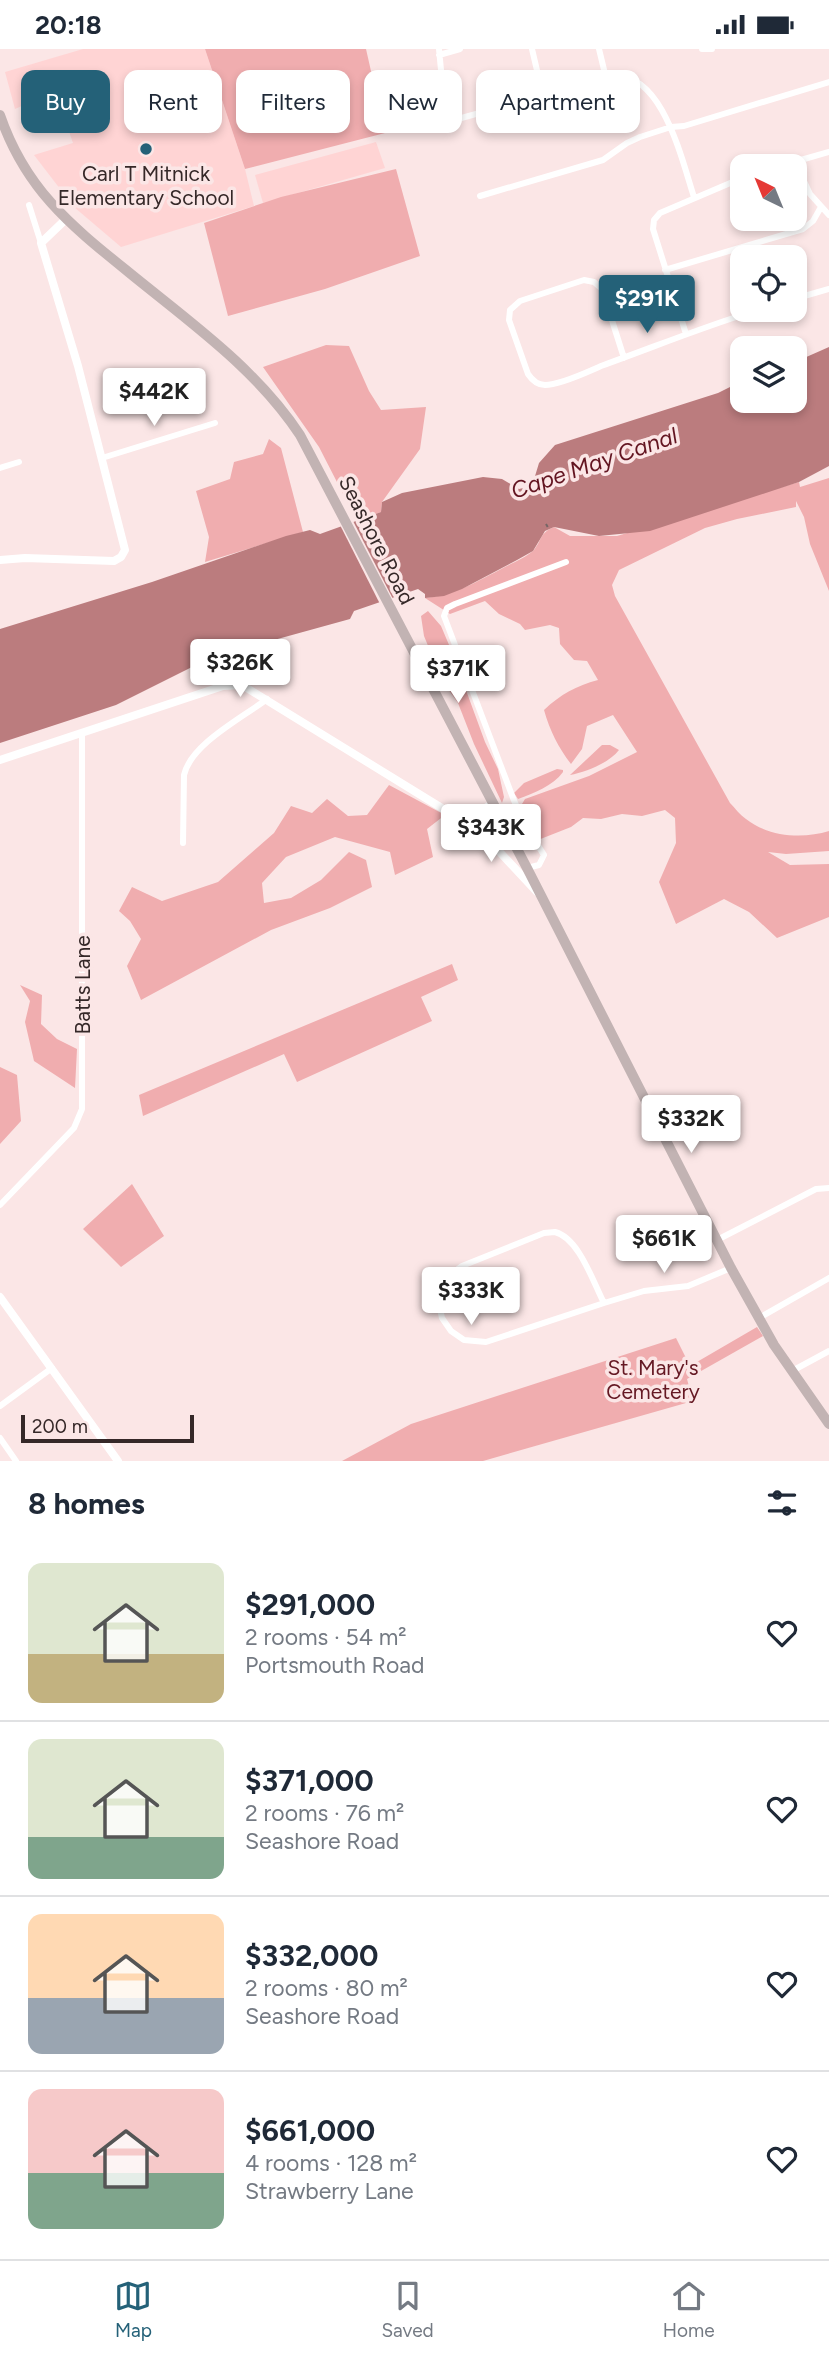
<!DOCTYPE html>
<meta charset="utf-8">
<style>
:root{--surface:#fff;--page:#f6f6f7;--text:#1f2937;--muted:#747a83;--line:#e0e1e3;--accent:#246178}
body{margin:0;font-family:Figtree,sans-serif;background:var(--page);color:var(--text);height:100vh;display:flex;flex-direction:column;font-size:26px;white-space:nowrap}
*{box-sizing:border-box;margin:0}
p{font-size:23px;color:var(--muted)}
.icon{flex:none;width:38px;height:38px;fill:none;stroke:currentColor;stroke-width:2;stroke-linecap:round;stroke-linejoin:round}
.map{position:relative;height:1412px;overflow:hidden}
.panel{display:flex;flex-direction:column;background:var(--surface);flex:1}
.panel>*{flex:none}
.banner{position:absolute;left:21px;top:21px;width:788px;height:63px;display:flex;gap:14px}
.needle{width:46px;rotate:317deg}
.buttons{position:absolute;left:730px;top:105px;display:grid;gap:14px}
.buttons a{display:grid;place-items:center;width:77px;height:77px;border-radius:14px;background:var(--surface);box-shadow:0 4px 10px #0003;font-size:35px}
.scale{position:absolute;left:21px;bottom:18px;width:173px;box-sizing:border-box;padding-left:7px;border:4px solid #352828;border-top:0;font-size:19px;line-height:24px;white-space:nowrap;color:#352828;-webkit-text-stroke:5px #fbe6e6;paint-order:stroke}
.price{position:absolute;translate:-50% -60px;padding:0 16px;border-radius:7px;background:#fff;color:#222;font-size:23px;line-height:46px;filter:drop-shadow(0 2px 4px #0008)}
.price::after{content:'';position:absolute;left:50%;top:42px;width:21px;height:16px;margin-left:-10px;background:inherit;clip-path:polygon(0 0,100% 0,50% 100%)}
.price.selected{background:var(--accent);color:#fff}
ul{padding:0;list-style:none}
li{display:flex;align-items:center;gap:21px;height:175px;padding:0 28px}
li+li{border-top:2px solid var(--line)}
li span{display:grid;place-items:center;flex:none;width:196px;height:140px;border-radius:14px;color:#555}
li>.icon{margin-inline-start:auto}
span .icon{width:84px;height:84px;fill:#fffc;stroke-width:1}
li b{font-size:30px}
h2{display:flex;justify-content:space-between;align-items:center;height:84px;padding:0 28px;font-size:30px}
.pill{padding:0 24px;border-radius:14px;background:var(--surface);box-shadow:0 4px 10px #0003;font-size:24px;line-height:63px}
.pill.selected{background:var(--accent);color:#fff}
.status{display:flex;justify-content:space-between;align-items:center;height:49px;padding:0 35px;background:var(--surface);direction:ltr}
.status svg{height:19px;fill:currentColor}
.dock{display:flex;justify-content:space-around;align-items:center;height:98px;border-top:2px solid var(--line);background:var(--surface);font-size:19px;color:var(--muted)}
.dock a{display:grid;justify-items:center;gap:4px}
.dock .selected{color:var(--accent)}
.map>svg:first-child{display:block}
.built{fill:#ffd4d4}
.green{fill:#f0adaf}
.water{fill:#bb7c7e}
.pier{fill:#fbe6e6}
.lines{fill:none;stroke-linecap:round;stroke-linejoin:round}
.minor{stroke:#fff;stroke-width:6}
.tertiary{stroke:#fff;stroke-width:8}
.secondary{stroke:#c2b3b3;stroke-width:10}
.rail{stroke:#766666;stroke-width:2;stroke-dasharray:3.5 7;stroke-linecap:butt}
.poi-dot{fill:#246178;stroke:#fbe6e6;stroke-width:2.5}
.labels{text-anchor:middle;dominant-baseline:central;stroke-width:7;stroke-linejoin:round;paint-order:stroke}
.poi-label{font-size:21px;fill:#352828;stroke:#fbe6e6}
.street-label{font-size:21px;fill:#352828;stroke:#fbe6e6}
.park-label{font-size:21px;fill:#651823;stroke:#fbe6e6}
.water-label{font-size:23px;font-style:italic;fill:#631521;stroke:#fbe6e6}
</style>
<div class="status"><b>20:18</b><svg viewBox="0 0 49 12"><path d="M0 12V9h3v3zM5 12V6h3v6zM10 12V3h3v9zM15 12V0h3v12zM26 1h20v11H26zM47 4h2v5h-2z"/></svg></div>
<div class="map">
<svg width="829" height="1412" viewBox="0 0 829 1412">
<rect width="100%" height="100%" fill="#fbe6e6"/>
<!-- built -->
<path class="built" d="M83 0H205L245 120 254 157 121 198 74 158 34 106 73 94 55 42 15 60 5 23Z
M376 93 385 119 263 154 255 126Z"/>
<!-- green -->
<path class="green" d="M205 0H366L385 84 245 120Z
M396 120 420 207 325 240 228 267 204 174 281 148Z
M326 296 349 297 369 342 381 361 426 358 420 400 382 453 381 463 357 472 319 398 263 318Z
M269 390 281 399 303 483 205 513 209 488 196 442 230 430 234 413 263 405Z
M829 429V542L810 495 804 468 796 452V458L737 470 705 479 619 521 612 536 615 547 730 754C735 759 740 766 746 770 769 788 803 790 829 782V802L786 805 768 803 790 816 829 815V868L777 889 749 863 724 850 676 875 659 833 676 794 675 769 665 761 642 767 622 765 601 770 583 769 571 778 538 791 522 755 525 750 589 727 637 703 613 666 587 677 582 700 571 715C558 698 550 682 544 661 561 645 576 637 598 631L587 612 574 611 560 595 559 579 550 576 525 581 520 575 499 565 485 552 450 565 425 549C455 546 478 532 503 519 512 514 525 509 533 502 542 492 539 484 554 478L570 487H617L799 433 800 438Z
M428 562 441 577 452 603 485 693 498 720 504 748 502 754 474 695 458 654 446 637 436 616 424 587 421 567Z
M602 696H610L619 701C609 714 586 723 570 726Z
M557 720 563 721V723C553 737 534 744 518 750L514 744 524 734Z
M389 736 445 766 427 780 433 808 395 826 390 803 335 788 286 808 262 834 264 854 291 849 321 831 349 803 366 811 372 838 330 859 271 881 141 951 127 917 141 890 130 872 119 862 132 838 162 852 218 833 274 784 291 757 312 764 327 750 348 767 367 766Z
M452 915 458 931 421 948 432 972 297 1033 284 1005 143 1067 139 1046Z
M20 936 42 946 41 975 57 990 77 1000 75 1039 34 1012 25 973 30 952Z
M0 1018 17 1026 21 1072 0 1095Z
M132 1135 164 1187 121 1218 83 1180Z
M757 1278 763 1287 687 1330 693 1352 483 1412H342L411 1375 676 1289 690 1317Z"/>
<!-- water -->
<path class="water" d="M829 298V417L799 433 650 482 599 487 554 478 545 482 533 502 517 511 462 540 444 547 425 549V545L418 540 354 562 350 570 212 608 116 656 0 694V580L152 533 286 487 310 481 320 485 381 463 382 453 402 444 483 428 502 430 519 440 532 437 539 414 555 396 718 344 742 332V352H794L795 313Z"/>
<!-- pier -->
<path class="pier" d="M352 470 394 552 381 557 339 474Z"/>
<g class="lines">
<!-- minor -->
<path class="minor" d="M439 0 441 21 454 72
M532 0 543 47
M599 0 606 29
M702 0H712
M439 6 460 0
M425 79 611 28C662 19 682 112 694 148
M795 113 810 145 829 166
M780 117 829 103
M480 147 603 111 627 94 640 88 671 78 684 77 829 33
M29 156 41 194
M665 221 803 180 813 172 821 158
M794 250 829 240
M686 285 653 180 654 171 660 164 742 129
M624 309 602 240 594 233 584 231 520 252 510 261 509 271 528 325C532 331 537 336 545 336 560 336 587 323 601 317 654 298 705 277 758 261
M102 409 215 374
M0 419 19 413
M183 794 184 726C191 695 242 669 267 650
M527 819 539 816 544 806 524 775 513 749 444 567 447 559 455 555 566 513
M0 1156 74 1079 82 1060V684
M555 1183C579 1189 593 1233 604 1254L486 1293 464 1291 451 1282 442 1269 439 1255 442 1239 449 1227 462 1217 544 1184Z
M717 1191 816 1140 829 1139
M604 1254 644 1242 688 1237 731 1219
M759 1269 829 1229
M792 1322 829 1302
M0 1357 52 1319
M0 1389 16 1412"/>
<!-- tertiary -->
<path class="tertiary" d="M0 511 25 509 114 512 121 508 125 501 78 317 41 194 65 171
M0 711 223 637 242 636 458 769 496 799 537 843
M458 769 473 767 492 755
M0 1248 118 1412"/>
<!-- secondary -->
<path class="secondary" d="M0 66C25 139 69 175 126 221 188 272 255 318 300 386L527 819 731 1219 774 1296 829 1375"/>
<!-- rail -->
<path class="rail" d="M523 432 530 445
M546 475 550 482"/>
</g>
<!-- markers -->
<circle class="poi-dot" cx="146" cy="100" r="7"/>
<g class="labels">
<!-- poi labels -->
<g class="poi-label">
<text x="146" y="124">Carl T Mitnick<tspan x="146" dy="24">Elementary School</tspan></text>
</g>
<!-- street labels -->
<g class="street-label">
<text transform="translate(377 491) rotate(63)">Seashore Road</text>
<text transform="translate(82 936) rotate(-90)">Batts Lane</text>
</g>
<!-- park labels -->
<g class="park-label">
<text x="653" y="1318">St. Mary's<tspan x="653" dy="24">Cemetery</tspan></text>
</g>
<!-- water labels -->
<g class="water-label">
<text transform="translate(594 414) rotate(-19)">Cape May Canal</text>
</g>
</g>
</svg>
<div class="buttons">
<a><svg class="needle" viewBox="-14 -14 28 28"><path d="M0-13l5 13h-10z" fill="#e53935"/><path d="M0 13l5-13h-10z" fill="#747a83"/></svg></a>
<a><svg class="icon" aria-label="locate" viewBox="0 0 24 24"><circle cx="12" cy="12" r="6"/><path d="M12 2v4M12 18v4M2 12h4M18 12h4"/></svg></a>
<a><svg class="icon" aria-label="layers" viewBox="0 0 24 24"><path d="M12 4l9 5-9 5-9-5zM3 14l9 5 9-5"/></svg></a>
</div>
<div class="scale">200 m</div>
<b class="price selected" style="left:647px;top:286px">$291K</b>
<b class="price" style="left:154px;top:379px">$442K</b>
<b class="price" style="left:240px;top:650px">$326K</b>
<b class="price" style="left:458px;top:656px">$371K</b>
<b class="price" style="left:491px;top:815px">$343K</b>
<b class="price" style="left:691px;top:1106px">$332K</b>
<b class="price" style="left:664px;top:1226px">$661K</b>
<b class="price" style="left:471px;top:1278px">$333K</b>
<div class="banner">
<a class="pill selected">Buy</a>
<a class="pill">Rent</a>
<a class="pill">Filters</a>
<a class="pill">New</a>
<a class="pill">Apartment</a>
</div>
</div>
<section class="panel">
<h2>8 homes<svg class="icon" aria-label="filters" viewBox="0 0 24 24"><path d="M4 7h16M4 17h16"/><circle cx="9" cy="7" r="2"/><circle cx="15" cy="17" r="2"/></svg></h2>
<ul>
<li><span style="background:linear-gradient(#dfe7d0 65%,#c2b280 0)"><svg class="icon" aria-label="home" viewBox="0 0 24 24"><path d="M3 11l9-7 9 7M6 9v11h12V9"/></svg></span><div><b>$291,000</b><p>2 rooms · 54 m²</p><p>Portsmouth Road</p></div><svg class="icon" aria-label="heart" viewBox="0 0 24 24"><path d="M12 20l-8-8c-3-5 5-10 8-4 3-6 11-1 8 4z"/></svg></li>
<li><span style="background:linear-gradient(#dfe7d0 70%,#7fa58c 0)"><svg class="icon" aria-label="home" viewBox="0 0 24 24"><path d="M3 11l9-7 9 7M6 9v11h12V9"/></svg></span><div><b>$371,000</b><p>2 rooms · 76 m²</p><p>Seashore Road</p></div><svg class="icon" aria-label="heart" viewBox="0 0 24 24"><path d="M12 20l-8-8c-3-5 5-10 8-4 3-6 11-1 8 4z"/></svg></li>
<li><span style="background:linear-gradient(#ffd9b3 60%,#9aa5b1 0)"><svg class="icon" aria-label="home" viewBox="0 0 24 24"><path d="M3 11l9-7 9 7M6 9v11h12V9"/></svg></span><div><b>$332,000</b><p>2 rooms · 80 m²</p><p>Seashore Road</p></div><svg class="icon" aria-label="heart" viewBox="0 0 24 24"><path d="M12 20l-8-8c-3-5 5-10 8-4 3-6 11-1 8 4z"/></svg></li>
<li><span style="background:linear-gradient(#f6c9c9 60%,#7fa58c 0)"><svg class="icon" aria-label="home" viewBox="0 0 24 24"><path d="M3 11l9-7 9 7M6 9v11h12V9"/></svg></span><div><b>$661,000</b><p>4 rooms · 128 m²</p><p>Strawberry Lane</p></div><svg class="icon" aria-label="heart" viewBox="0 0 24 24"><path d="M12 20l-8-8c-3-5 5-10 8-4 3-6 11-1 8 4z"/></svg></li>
</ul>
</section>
<nav class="dock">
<a class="selected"><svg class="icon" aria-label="map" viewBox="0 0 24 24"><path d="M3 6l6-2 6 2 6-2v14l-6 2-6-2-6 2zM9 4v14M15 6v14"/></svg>Map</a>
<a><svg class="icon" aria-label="saved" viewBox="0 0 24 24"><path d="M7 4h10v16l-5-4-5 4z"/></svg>Saved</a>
<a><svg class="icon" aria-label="home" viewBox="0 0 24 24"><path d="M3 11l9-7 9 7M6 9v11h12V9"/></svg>Home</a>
</nav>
